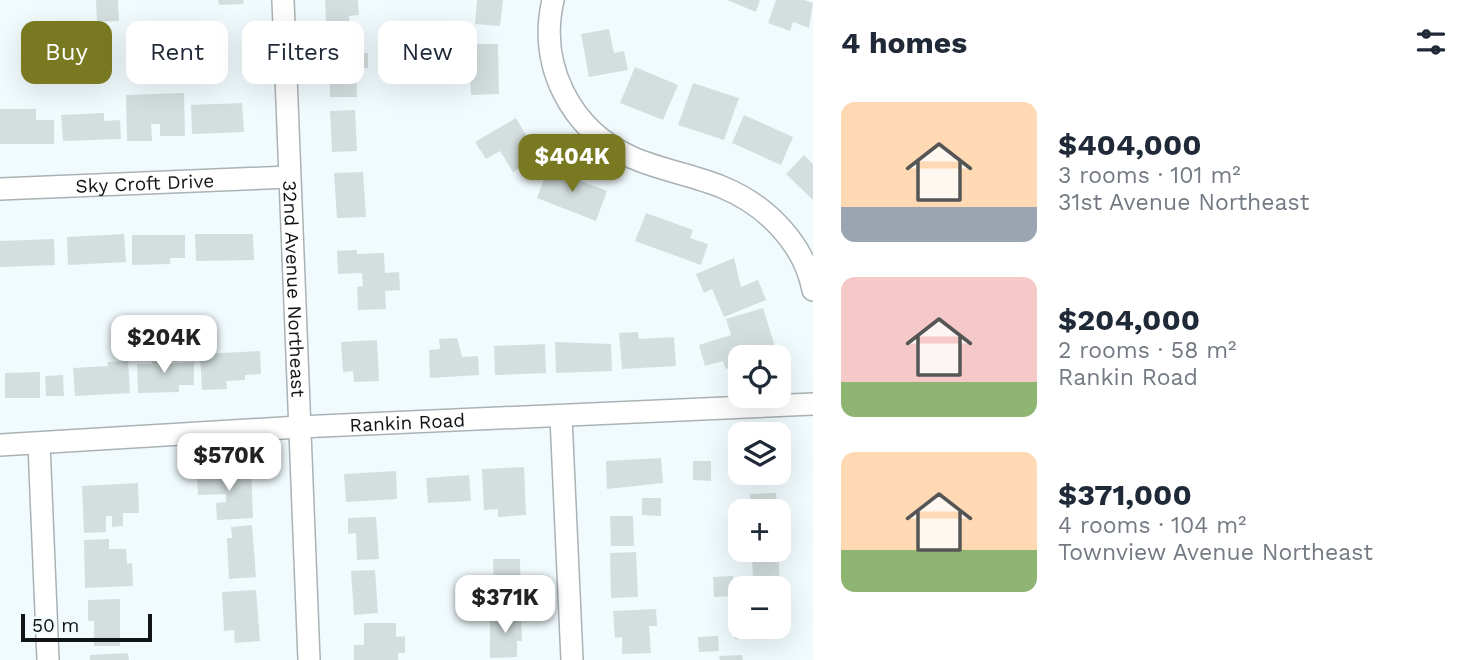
<!DOCTYPE html>
<meta charset="utf-8">
<style>
:root{--surface:#fff;--page:#f6f6f7;--text:#1f2937;--muted:#747a83;--accent:#797921}
body{margin:0;font-family:"Work Sans",sans-serif;background:var(--page);color:var(--text);height:100vh;display:flex;flex-direction:column;font-size:26px;white-space:nowrap}
*{box-sizing:border-box;margin:0}
p{font-size:23px;color:var(--muted)}
.icon{flex:none;width:38px;height:38px;fill:none;stroke:currentColor;stroke-width:2;stroke-linecap:round;stroke-linejoin:round}
.map{position:relative;flex:1;overflow:hidden}
.side{display:flex;flex-direction:column;background:var(--surface);width:665px}
.side>*{flex:none}
.banner{position:absolute;left:21px;top:21px;width:665px;height:63px;display:flex;gap:14px}
.buttons{position:absolute;left:728px;top:345px;display:grid;gap:14px}
.buttons a{display:grid;place-items:center;width:63px;height:63px;border-radius:14px;background:var(--surface);box-shadow:0 7px 28px #0002;font-size:35px}
.scale{position:absolute;left:21px;bottom:18px;width:131px;box-sizing:border-box;padding-left:7px;border:4px solid #111416;border-top:0;font-size:19px;line-height:24px;white-space:nowrap;color:#111416;-webkit-text-stroke:5px #f1fbfe;paint-order:stroke}
.price{position:absolute;translate:-50% -60px;padding:0 16px;border-radius:14px;background:#fff;color:#222;font-size:23px;line-height:46px;filter:drop-shadow(0 2px 4px #0008)}
.price::after{content:'';position:absolute;left:50%;top:42px;width:21px;height:16px;margin-left:-10px;background:inherit;clip-path:polygon(0 0,100% 0,50% 100%)}
.price.active{background:var(--accent);color:#fff}
ul{padding:0;list-style:none}
li{display:flex;align-items:center;gap:21px;height:175px;padding:0 28px}
li span{display:grid;place-items:center;flex:none;width:196px;height:140px;border-radius:14px;color:#555}
li>.icon{margin-inline-start:auto}
span .icon{width:84px;height:84px;fill:#fffc;stroke-width:1}
li b{font-size:30px}
h2{display:flex;justify-content:space-between;align-items:center;height:84px;padding:0 28px;font-size:30px}
.chip{padding:0 24px;border-radius:14px;background:var(--surface);box-shadow:0 7px 28px #0002;font-size:24px;line-height:63px}
.chip.active{background:var(--accent);color:#fff}
main{display:flex;flex:1;min-height:0}
.map>svg:first-child{display:block}
.building{fill:#d4dede}
.lines{fill:none;stroke-linecap:round;stroke-linejoin:round}
.minor-casing{stroke:#aab2b5;stroke-width:24}
.minor{stroke:#fff;stroke-width:21}
.labels{text-anchor:middle;dominant-baseline:central;stroke-width:7;stroke-linejoin:round;paint-order:stroke}
.street-label{font-size:19px;fill:#111416;stroke:#f1fbfe}
</style>
<main>
<div class="map">
<svg width="813" height="660" viewBox="0 0 813 660">
<rect width="100%" height="100%" fill="#f1fbfe"/>
<!-- building -->
<path class="building" d="M96 0H118L119 21 97 22Z
M218 0H243L244 4 219 5Z
M325 0H358L359 15 349 16 351 42 327 43Z
M477 0H503L500 26 475 24Z
M727 0H760L756 12Z
M776 0H804L813 3 809 28 793 22 790 31 768 23Z
M609 29 614 53 624 51 628 70 589 77 581 34Z
M470 44H498L499 94 471 95 470 74H463L462 54H470Z
M368 53V68H356L357 97H330V54Z
M635 67 678 85 663 120 620 103Z
M693 83 739 98 724 140 678 125Z
M184 93 185 136H160V124H151L152 141H127L126 95Z
M242 103 244 132 192 134 191 105Z
M0 109H36V120H54V144H0Z
M355 110 357 151 332 152 330 111Z
M104 113V121L120 120 121 139 63 141 61 115Z
M744 115 793 137 781 165 732 143Z
M516 118 539 157 513 172 500 151 486 159 475 142Z
M804 155 813 164V200L786 174Z
M548 168 607 191 596 221 537 198Z
M363 172 366 217 337 218 334 173Z
M646 213 693 230 690 238 708 244 701 265 635 241Z
M124 234 126 262 68 265 67 237Z
M195 234H253L254 260 196 261Z
M132 235H185V258H170V264L132 265Z
M54 239 55 265 0 267V241Z
M357 250V254L384 253 385 273 399 272 400 290 385 291 386 309 358 310 357 287 363 286 362 273 338 274 337 251Z
M734 258 741 287 758 280 766 300 724 317 712 289 704 293 696 274Z
M763 308 777 353 763 357H740V364L726 369 723 361 705 366 699 345 731 335 726 319Z
M638 332 639 339 674 337 676 366 622 369 619 333Z
M457 338 462 357 478 356 479 375 430 378 429 350 440 349 439 339Z
M377 340 379 381 354 382 353 371 343 372 341 342Z
M555 342 611 344 612 371 556 373Z
M545 344 546 373 495 375 494 346Z
M260 351 261 374 245 375V380L226 381 227 389 202 390 200 354Z
M151 354H169L170 364 194 362V385H179V392L138 393 137 364H152Z
M128 361 130 393 75 396 73 368 108 366 107 362Z
M40 372V398H5V373Z
M63 375 64 396H46L45 376Z
M661 458 663 483 607 489 606 461Z
M693 461H711V481L693 480Z
M524 467 526 515 498 517V509L484 510 482 469Z
M251 470 253 518 217 520 216 503 226 502V494L198 495 197 473Z
M396 471 397 499 346 502 344 474Z
M740 472H773V484L741 485Z
M469 475 471 501 428 503 426 478Z
M138 483 139 513H123V526L112 527V516H106V532L84 533 82 486Z
M776 493 777 511H751L750 494Z
M642 498H661V516L642 515Z
M610 516H633L634 546H611Z
M376 517 379 559 357 560 356 533 348 534V518Z
M740 521V541H730L729 522Z
M252 525 256 577 229 579 227 538H232L231 527Z
M109 539V549H126L127 564 132 563 133 586 85 588 84 540Z
M752 550H778L780 584 753 586Z
M636 552 638 597 611 598 610 553Z
M493 559H520L521 607 481 608 480 590 494 589Z
M375 570 378 613 354 615 351 571Z
M733 576 734 596 714 597 713 577Z
M256 590 260 641 235 643 234 630 224 631 222 592Z
M120 599V646H94V621H88V600Z
M733 608H740V626H771V637L735 639Z
M656 609 657 626H649L651 653 622 654V637L615 638 613 611Z
M521 613 522 641H517V657L490 658V614Z
M364 623H396V637L405 636V653H398V660H354V645H364Z
M718 636 719 651 699 652 698 637Z
M128 653 129 660H90V655Z
M742 655 743 660H720L719 656Z"/>
<g class="lines">
<defs>
<g id="minor">
<path id="s1" d="M283 0 309 660"/>
<path d="M553 0C538 65 570 129 631 157 660 170 693 175 722 187 766 205 804 243 813 290"/>
<path id="s2" d="M0 189 289 177"/>
<path d="M561 417 572 660"/>
<path d="M39 444 48 660"/>
<path id="s3" d="M0 445 299 427 813 404"/>
</g>
</defs>
<!-- minor casing -->
<use href="#minor" class="minor-casing"/>
<!-- minor -->
<use href="#minor" class="minor"/>
</g>
<g class="labels">
<!-- street labels -->
<g class="street-label">
<text stroke="none"><textPath href="#s2" startOffset="145">Sky Croft Drive</textPath></text>
<text stroke="none"><textPath href="#s1" startOffset="289">32nd Avenue Northeast</textPath></text>
<text stroke="none"><textPath href="#s3" startOffset="408">Rankin Road</textPath></text>
</g>
</g>
</svg>
<div class="buttons">
<a><svg class="icon" aria-label="locate" viewBox="0 0 24 24"><circle cx="12" cy="12" r="6"/><path d="M12 2v4M12 18v4M2 12h4M18 12h4"/></svg></a>
<a><svg class="icon" aria-label="layers" viewBox="0 0 24 24"><path d="M12 4l9 5-9 5-9-5zM3 14l9 5 9-5"/></svg></a>
<a>+</a>
<a>−</a>
</div>
<div class="scale">50 m</div>
<b class="price active" style="left:572px;top:194px">$404K</b>
<b class="price" style="left:164px;top:375px">$204K</b>
<b class="price" style="left:229px;top:493px">$570K</b>
<b class="price" style="left:505px;top:635px">$371K</b>
<div class="banner">
<a class="chip active">Buy</a>
<a class="chip">Rent</a>
<a class="chip">Filters</a>
<a class="chip">New</a>
</div>
</div>
<section class="side">
<h2>4 homes<svg class="icon" aria-label="filters" viewBox="0 0 24 24"><path d="M4 7h16M4 17h16"/><circle cx="9" cy="7" r="2"/><circle cx="15" cy="17" r="2"/></svg></h2>
<ul>
<li><span style="background:linear-gradient(#ffd9b3 75%,#9aa5b1 0)"><svg class="icon" aria-label="home" viewBox="0 0 24 24"><path d="M3 11l9-7 9 7M6 9v11h12V9"/></svg></span><div><b>$404,000</b><p>3 rooms · 101 m²</p><p>31st Avenue Northeast</p></div></li>
<li><span style="background:linear-gradient(#f6c9c9 75%,#8fb573 0)"><svg class="icon" aria-label="home" viewBox="0 0 24 24"><path d="M3 11l9-7 9 7M6 9v11h12V9"/></svg></span><div><b>$204,000</b><p>2 rooms · 58 m²</p><p>Rankin Road</p></div></li>
<li><span style="background:linear-gradient(#ffd9b3 70%,#8fb573 0)"><svg class="icon" aria-label="home" viewBox="0 0 24 24"><path d="M3 11l9-7 9 7M6 9v11h12V9"/></svg></span><div><b>$371,000</b><p>4 rooms · 104 m²</p><p>Townview Avenue Northeast</p></div></li>
</ul>
</section>
</main>
